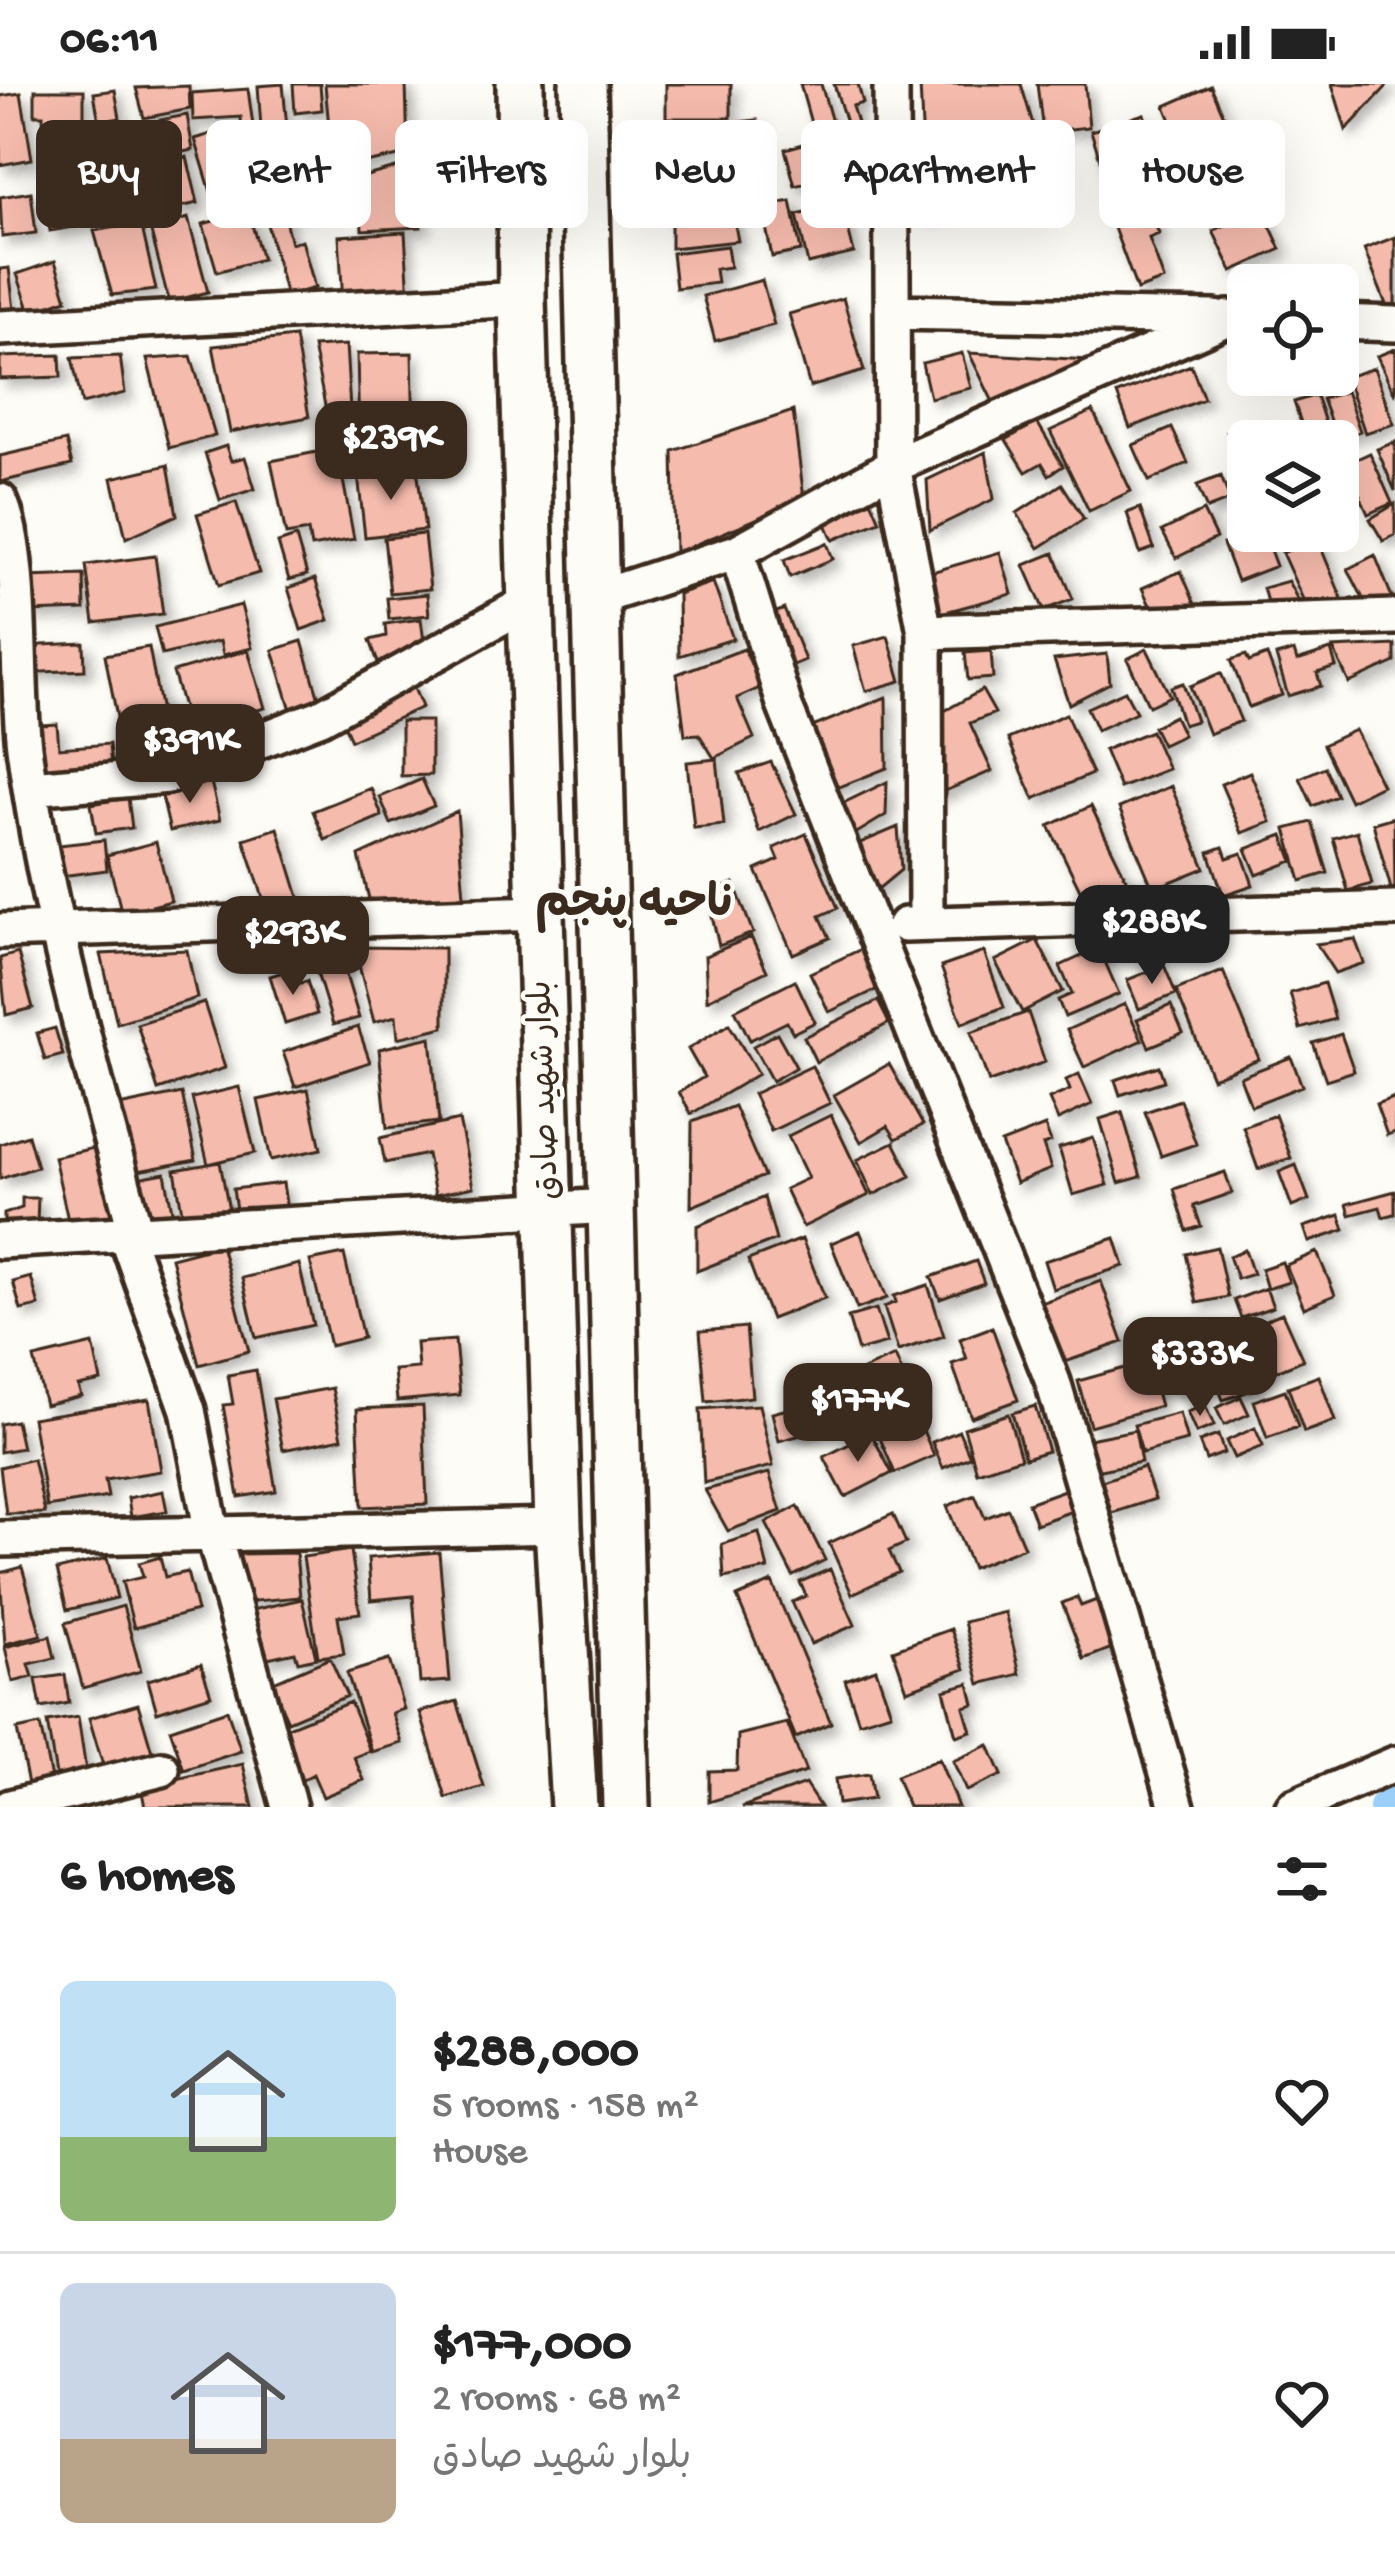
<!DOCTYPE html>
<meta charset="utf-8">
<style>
:root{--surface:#fff;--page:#f2f2f2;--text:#222;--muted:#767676;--line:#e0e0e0;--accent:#3b2a1e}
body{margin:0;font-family:"Gochi Hand","Playpen Sans Arabic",sans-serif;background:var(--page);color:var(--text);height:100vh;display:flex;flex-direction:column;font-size:45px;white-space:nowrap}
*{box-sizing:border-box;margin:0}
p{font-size:39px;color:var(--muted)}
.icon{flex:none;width:66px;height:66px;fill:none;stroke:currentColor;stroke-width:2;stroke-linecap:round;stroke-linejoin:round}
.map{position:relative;height:1723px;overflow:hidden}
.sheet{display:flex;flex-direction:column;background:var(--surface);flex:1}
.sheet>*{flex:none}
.guide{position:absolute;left:36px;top:36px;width:1323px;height:108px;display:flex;gap:24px}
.tools{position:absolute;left:1227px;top:180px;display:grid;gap:24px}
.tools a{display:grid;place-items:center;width:132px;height:132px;border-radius:18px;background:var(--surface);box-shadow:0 12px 48px #0002;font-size:60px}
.price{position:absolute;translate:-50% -102px;padding:0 27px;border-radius:24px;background:var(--accent);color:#fff;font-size:39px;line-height:78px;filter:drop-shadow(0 3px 6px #0008)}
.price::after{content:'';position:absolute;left:50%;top:72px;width:36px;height:27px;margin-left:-18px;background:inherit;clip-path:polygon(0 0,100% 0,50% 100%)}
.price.on{background:#222;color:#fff}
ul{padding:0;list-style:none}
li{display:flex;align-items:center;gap:36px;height:300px;padding:0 60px}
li+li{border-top:3px solid var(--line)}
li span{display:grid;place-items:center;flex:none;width:336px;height:240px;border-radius:18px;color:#555}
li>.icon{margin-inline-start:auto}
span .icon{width:144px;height:144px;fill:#fffc;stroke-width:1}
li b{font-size:51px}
h2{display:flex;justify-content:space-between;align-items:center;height:144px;padding:0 60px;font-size:51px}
.pill{padding:0 42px;border-radius:18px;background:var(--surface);box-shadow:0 12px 48px #0002;font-size:42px;line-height:108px}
.pill.on{background:var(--accent);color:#fff}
.status{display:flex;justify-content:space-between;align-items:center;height:84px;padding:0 60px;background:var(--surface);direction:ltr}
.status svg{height:33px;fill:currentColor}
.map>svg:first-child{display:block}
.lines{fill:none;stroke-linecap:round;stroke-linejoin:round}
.canal{stroke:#99cff8;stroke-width:30}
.building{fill:#f5bbad;stroke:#3b2a1e;stroke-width:3;filter:url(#shadow)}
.street-casing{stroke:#3b2a1e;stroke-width:42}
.secondary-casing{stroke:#3b2a1e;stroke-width:54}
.street{stroke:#fdfcf7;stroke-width:33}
.secondary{stroke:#fdfcf7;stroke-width:45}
.labels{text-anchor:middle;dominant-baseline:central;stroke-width:9;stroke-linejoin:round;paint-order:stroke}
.street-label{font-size:33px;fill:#3b2a1e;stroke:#fdfcf7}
.district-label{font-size:45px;font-weight:bold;fill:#3b2a1e;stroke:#fdfcf7}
</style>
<div class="status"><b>06:11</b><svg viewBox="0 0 49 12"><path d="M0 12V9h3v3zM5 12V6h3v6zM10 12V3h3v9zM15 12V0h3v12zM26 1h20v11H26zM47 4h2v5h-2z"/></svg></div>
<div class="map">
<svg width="1395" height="1723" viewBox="0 0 1395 1723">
<defs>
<filter id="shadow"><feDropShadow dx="7" dy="7" stdDeviation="6" flood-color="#0004"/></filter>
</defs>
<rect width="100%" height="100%" fill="#fdfcf7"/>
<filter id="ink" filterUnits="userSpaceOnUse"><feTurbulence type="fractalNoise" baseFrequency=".00833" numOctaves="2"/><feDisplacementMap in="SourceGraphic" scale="24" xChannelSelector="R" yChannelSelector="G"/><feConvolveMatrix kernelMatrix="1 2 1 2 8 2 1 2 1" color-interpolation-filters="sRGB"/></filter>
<g filter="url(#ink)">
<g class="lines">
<!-- canal -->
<path class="canal" d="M1384 1723 1395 1719"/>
</g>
<!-- building -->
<path class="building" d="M283 0 288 55 262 57 258 2Z
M293 0H320L322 26 295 29Z
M325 0H406L408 70 333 86Z
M666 0H731V34H666Z
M800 0H821L834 45 814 50Z
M834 0H858L863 19 852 22 857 39 847 42Z
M920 0H1021L1047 87 926 132Z
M1037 0H1085L1089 43 1043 48Z
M1332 0H1389L1346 46Z
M189 2 190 25 144 34 136 4Z
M1211 2 1236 60 1189 80 1165 22Z
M248 5 254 49 242 51 241 33 193 36 192 9Z
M35 6H84V50L44 51 43 31H35Z
M115 6 120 34 99 38 94 9Z
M21 9 32 75 0 81V12Z
M1144 30 1158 74 1105 91 1091 47Z
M187 31 193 66 151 74 144 39Z
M757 36 760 67 677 75 674 45Z
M237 42 256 105 214 118 195 55Z
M854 46 858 61 848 64 854 87 795 102 785 65Z
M138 50 139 79 107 81 105 52Z
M1248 65 1259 91 1239 100 1228 74Z
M187 73 198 119 157 128 146 82Z
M418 78 421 143 362 146 359 94Z
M716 86 719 118 671 123 668 90Z
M339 89 345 112 283 128 291 159 302 156 315 204 286 212 259 110Z
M139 103 148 133 116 142 108 113Z
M31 108 36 149 2 153 0 113Z
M104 108 109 137 50 147 44 112 63 109 64 116Z
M791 117 801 167 772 173 762 123Z
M731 120 738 157 671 164V131Z
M842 121 854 169 808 180 797 131Z
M1148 122 1159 150 1149 154 1164 196 1137 206 1111 136Z
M248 127 262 175 217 188 203 140Z
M1246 131 1250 138 1265 131 1281 165 1232 187 1213 147Z
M188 134 208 208 169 218 150 144Z
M141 139 156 206 112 211 94 147Z
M405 148 409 215 343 219 339 152Z
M1395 153V225L1389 228 1364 165Z
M727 162 730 183 715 185 717 199 676 204 672 169Z
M55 177 67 215 30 228 17 190Z
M9 184 14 226 0 228V185Z
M762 196 774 241 715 257 703 212Z
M843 214 864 287 810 303 789 230Z
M295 253 309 333 230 348 213 262Z
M346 261 351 342 330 346 313 263Z
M1395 265V311L1377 272Z
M412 269 414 353 359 354 357 270Z
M962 269 971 304 930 314 922 279Z
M969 269 1088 276 995 322Z
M60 271 61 293 0 295V273Z
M120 272 125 309 82 320 72 274Z
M191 272 215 352 169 364 147 275Z
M1191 281 1204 315 1130 344 1117 310Z
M1374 284 1394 340 1365 349 1346 293Z
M1346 307 1360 347 1337 355 1322 315Z
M1316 311 1331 357H1307L1294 318Z
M793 327 804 415 675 469 673 367Z
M1093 327 1131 407 1089 427 1050 347Z
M1257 336 1265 357H1248V391L1243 392 1227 348Z
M1037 338 1063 382 1049 391 1042 379 1026 388 1006 356Z
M1172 344 1188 379 1149 397 1133 361Z
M66 357 72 381 0 398V372Z
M1395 358V407L1377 365Z
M226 362 231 377 245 373 255 405 220 416 205 369Z
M337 364 354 455 311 463 308 447 286 451 271 377Z
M986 368 994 415 930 446 927 396Z
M1370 369 1392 419 1368 430 1346 380Z
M168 381 177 431 126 454 112 394Z
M417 384 425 446 365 453 358 391Z
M1221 392 1230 416 1207 425 1197 401Z
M1062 400 1084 435 1039 464 1017 429Z
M871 416 880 437 833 456 824 435Z
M236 418 259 489 219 501 197 430Z
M1395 420V451L1383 457 1370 435Z
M1140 424 1154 464 1140 469 1127 429Z
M1203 427 1216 454 1176 474 1162 447Z
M1263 447 1276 482 1237 497 1223 460Z
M424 450 430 505 390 509 384 454Z
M296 453 307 491 289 496 278 459Z
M1317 454 1345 522 1307 524 1282 469Z
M827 459 833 475 790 493 784 476Z
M1000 468 1012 510 934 531 928 489Z
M1054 469 1073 515 1044 526 1024 481Z
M1375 471 1395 521 1372 532 1348 485Z
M155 472 163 530 94 539 86 481Z
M1181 487 1195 520 1153 528 1142 504Z
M84 491 85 526 29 528 28 493Z
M315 495 329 536 301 546 288 504Z
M1288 497 1303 526 1269 525 1263 504Z
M713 498 733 555 679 572 678 510Z
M427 510 429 531 389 535 387 514Z
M241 521 252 564 223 571 220 557 162 571 155 543Z
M784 525 805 576 786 584 765 533Z
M421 535 425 565 381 587 370 556 386 552 385 540Z
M888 552 901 597 866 607 853 562Z
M302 557 320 618 291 626 273 566Z
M84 559 85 586 22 589 21 562Z
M1395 561V578L1349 599 1333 564Z
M149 563 170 677 127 685 105 571Z
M744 565 762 603 737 614 754 654 714 674 699 650 685 651 677 590Z
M1147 565 1170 612 1149 622 1127 575Z
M248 566 265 624 224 635 230 655 195 665 173 588Z
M1331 566 1336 583 1317 589 1321 602 1288 612 1276 572 1294 567 1297 577Z
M991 567 993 594 968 596 965 569Z
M1107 570 1110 599 1069 620 1054 576Z
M1246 571 1249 578 1267 571 1282 611 1249 623 1231 576Z
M1221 589 1241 637 1209 650 1190 602Z
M410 595 422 623 351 656 338 627Z
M1183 599 1196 637 1183 641 1171 603Z
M982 606 995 629 970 639 992 687 931 713 939 630Z
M1125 607 1136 628 1097 646 1087 624Z
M886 613 887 684 829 707 805 646Z
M1066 630 1092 690 1034 715 1008 655Z
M1174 632 1183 651 1162 661 1153 643Z
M401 637H431V691L401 692Z
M57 640 59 664 109 660 111 683 45 689 41 641Z
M1355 646 1382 701 1350 717 1323 661Z
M1151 647 1168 685 1120 704 1104 666Z
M717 675 724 741 694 744 687 678Z
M771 678 796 730 759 748 739 689Z
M1325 683 1337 712 1313 722 1300 694Z
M1250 688 1271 738 1242 749 1221 700Z
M422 695 434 722 391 740 380 713Z
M211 698 220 736 170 747 161 709Z
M887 698 886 731 847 755 831 725Z
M1171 702 1205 784 1153 805 1119 724Z
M371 704 382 732 325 756 313 727Z
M128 714 132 744 96 749 91 720Z
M1091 722 1127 796 1085 816 1049 742Z
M457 727 465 824 369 815 359 772Z
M1394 733 1395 804 1391 805 1373 739Z
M1312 738 1328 789 1301 797 1286 745Z
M898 743 901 786 872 810 848 764Z
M278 744 300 816 267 826 244 755Z
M1357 747 1372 800 1348 807 1333 754Z
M806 750 838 824 820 832 830 854 793 870 756 786 779 776 774 764Z
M1283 751 1293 777 1257 791 1246 765Z
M104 756 107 786 53 793 50 762Z
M156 758 171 817 122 830 107 771Z
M1223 763 1227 774 1242 769 1253 801 1223 811 1209 768Z
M734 799 753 849 719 862 707 810Z
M751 853 767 887 707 916 705 872Z
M1355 855 1364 879 1335 889 1316 860Z
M1037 856 1063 907 1022 928 995 877Z
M868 862 886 901 829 928 810 889Z
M354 863 444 864V943L398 954 396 932 374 938Z
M1099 864 1119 910 1065 933 1058 916 1072 910 1060 882Z
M187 866 197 914 117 939 101 870Z
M339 868 359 934 333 941 313 876Z
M984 868 1004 923 962 939 941 883Z
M18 869 33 924 6 931 0 874Z
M1164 881 1176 910 1139 925 1127 896Z
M286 887 291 902 307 897 317 930 285 940 270 892Z
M1223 887 1259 975 1212 994 1176 906Z
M795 896 815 938 793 949 787 938 750 956 735 926Z
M1324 899 1335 935 1300 945 1290 909Z
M878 917 889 939 816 978 804 953Z
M204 919 225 984 158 1006 137 940Z
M1125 920 1142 956 1084 983 1067 946Z
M1171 921 1183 949 1149 963 1137 935Z
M1028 928 1045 978 989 998 971 948Z
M729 940 758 990 691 1030 679 1008 704 993 688 965Z
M358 943 370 978 295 1003 283 968Z
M55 944 63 971 45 976 37 949Z
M777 949 796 983 772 997 753 962Z
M1341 950 1354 987 1326 996 1313 959Z
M431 953 439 1038 387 1044 379 965Z
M1291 973 1302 1002 1251 1022 1240 993Z
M889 980 923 1041 896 1055 888 1042 861 1058 834 1011Z
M812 982 830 1019 771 1047 753 1010Z
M1159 982 1164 997 1120 1011 1115 996Z
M1079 990 1092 1020 1058 1036 1049 1015 1070 1006 1066 996Z
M239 1003 255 1069 208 1080 192 1014Z
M308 1005 321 1065 271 1076 258 1016Z
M182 1009 196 1076 133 1088 119 1022Z
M1395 1013V1048L1387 1051 1376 1020Z
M1180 1016 1196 1060 1161 1072 1145 1028Z
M734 1022 764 1092 691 1123 692 1038Z
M1122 1028 1141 1093 1119 1099 1100 1035Z
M831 1031 869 1111 803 1143 785 1105 808 1094 788 1052Z
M1275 1031 1291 1074 1258 1085 1243 1043Z
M459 1036 473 1103 435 1111 427 1070 385 1079 380 1054Z
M1045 1042 1051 1058 1043 1061 1051 1085 1016 1099 1001 1059Z
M28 1051 37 1083 0 1095V1060Z
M1093 1054 1108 1101 1073 1111 1059 1064Z
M894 1058 911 1092 873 1111 857 1076Z
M98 1063 114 1135 70 1145 54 1073Z
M220 1078 229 1126 183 1134 175 1086Z
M1296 1081 1309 1116 1292 1123 1279 1088Z
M1225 1088 1232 1109 1194 1122 1201 1142 1187 1147 1174 1105Z
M165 1089 173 1132 144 1138 137 1094Z
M283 1099 287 1126 237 1133 233 1105Z
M1395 1107V1130L1383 1133 1380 1123 1350 1131 1347 1120Z
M764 1113 776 1156 697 1187V1142Z
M22 1114H38L37 1140H4V1130L22 1124Z
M1340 1131 1345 1146 1309 1158 1304 1143Z
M860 1147 887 1214 857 1225 831 1159Z
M1115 1154 1124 1182 1053 1205 1044 1177Z
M802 1155 825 1214 771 1235 748 1176Z
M221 1161 249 1267 199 1281 171 1174Z
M1217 1163 1228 1213 1197 1219 1186 1170Z
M1245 1166 1253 1190 1237 1195 1229 1172Z
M1317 1168 1335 1211 1304 1224 1286 1181Z
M344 1170 363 1254 330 1262 310 1177Z
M976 1177 984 1199 940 1215 931 1193Z
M1282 1178 1289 1198 1267 1205 1261 1185Z
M299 1180 313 1241 256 1254 242 1194Z
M31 1193 39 1222 21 1226 13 1198Z
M1101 1197 1123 1258 1062 1279 1041 1219Z
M928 1201 944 1252 898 1267 884 1223 896 1218 894 1212Z
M1266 1204 1273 1223 1241 1234 1234 1216Z
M876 1225 887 1259 858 1267 848 1233Z
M1282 1229 1303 1276 1262 1293 1241 1246Z
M746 1243 752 1313 706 1318 700 1247Z
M992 1243 1018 1316 971 1333 952 1280 967 1275 960 1255Z
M1235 1248 1243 1270 1204 1282 1197 1260Z
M455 1256 460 1311 397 1317 394 1286 418 1284 416 1259Z
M93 1260 101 1297 78 1302 81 1312 45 1321 34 1274Z
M1193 1267 1200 1296 1170 1304 1163 1275Z
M895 1272 911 1310 878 1323 863 1286Z
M1248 1276 1258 1304 1223 1316 1213 1288Z
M1135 1281 1141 1303 1154 1300 1160 1322 1090 1342 1078 1297Z
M256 1286 276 1407 239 1413 223 1321 233 1320 228 1291Z
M842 1289 852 1327 815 1337 805 1299Z
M1319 1292 1335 1337 1304 1348 1288 1303Z
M332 1304 342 1354 283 1366 273 1315Z
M1285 1306 1298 1343 1267 1354 1254 1317Z
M1241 1313 1249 1330 1224 1341 1216 1324Z
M909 1314 934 1372 895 1389 870 1331Z
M149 1315 161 1387 105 1396 108 1413 47 1423 32 1334Z
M806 1320 813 1348 779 1357 772 1329Z
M759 1321 773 1382 704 1399 700 1325Z
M1205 1321 1214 1342 1196 1349 1187 1328Z
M423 1322 427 1420 362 1423 357 1325Z
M1035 1322 1048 1367 1025 1374 1012 1329Z
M1179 1329 1187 1357 1142 1369 1134 1341Z
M1008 1330 1021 1374 977 1388 964 1344Z
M16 1337 22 1364 0 1368V1340Z
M1255 1344 1263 1362 1234 1374 1226 1357Z
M1135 1346 1141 1378 1090 1388 1084 1356Z
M959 1347 970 1373 943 1384 932 1358Z
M871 1349 892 1389 845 1413 824 1373Z
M1218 1351 1224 1369 1206 1376 1199 1358Z
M33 1375 45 1429 6 1430 0 1383Z
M1144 1383 1155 1415 1109 1430 1099 1398Z
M769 1389 781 1427 728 1447 705 1406Z
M1067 1405 1075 1426 1036 1440 1028 1419Z
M163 1407 167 1427 131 1433 128 1414Z
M975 1411 985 1434 1008 1425 1024 1463 972 1484 947 1422Z
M798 1422 825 1476 793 1492 766 1439Z
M893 1430 906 1459 889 1467 899 1488 852 1510 829 1459Z
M759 1449 768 1485 724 1494 722 1460Z
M351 1466 360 1529 338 1532 344 1570 318 1573 303 1473Z
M439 1468 450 1597 420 1599 413 1512 371 1516 368 1474Z
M296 1469 300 1513 245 1518 238 1470Z
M160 1473 165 1493 187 1488 197 1527 134 1544 122 1498 143 1493 139 1479Z
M107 1474 117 1514 67 1526 57 1486Z
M22 1483 41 1551 5 1560 0 1489Z
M830 1485 855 1541 811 1560 792 1518 806 1512 800 1498Z
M772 1498 831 1639 796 1654 737 1513Z
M1077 1513 1081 1522 1102 1514 1120 1561 1084 1575 1062 1519Z
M302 1515 316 1574 298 1578 295 1568 263 1575 252 1526Z
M123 1522 141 1587 83 1604 65 1539Z
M1005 1528 1020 1590 980 1600 964 1538Z
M951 1545 965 1585 907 1606 893 1566Z
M50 1552 55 1574 29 1580 33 1593 13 1598 5 1563Z
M330 1574 347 1612 288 1637 271 1599Z
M389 1576 404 1625 392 1629 402 1659 372 1668 347 1589Z
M201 1580 211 1611 157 1628 148 1596Z
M876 1585 891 1628 859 1638 845 1596Z
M65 1591 69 1619 41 1624 36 1595Z
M969 1599 974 1620 964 1623 971 1647 956 1652 944 1606Z
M457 1617 484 1703 446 1714 420 1628Z
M350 1618 370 1667 354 1673 364 1696 323 1713 313 1690 297 1699 278 1647Z
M138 1620 153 1671 104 1685 89 1634Z
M227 1626 241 1667 184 1686 170 1645Z
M78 1633 87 1693 57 1697 47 1638Z
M787 1639 806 1688 709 1718V1687L737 1686 738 1651Z
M40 1641 51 1695 28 1700 17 1646Z
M989 1661 1002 1691 966 1707 953 1677Z
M939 1675 958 1723H908L896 1692Z
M243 1680 253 1723H145L141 1703Z
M869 1690 873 1715 838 1720 835 1695Z
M805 1700 820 1723H742Z"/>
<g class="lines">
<defs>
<path id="street" d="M891 0 893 382 925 548 926 838
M893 228 1215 234
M1338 238 1395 240
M0 244 522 215
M0 417C24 470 16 600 24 663 46 830 94 991 137 1153
M737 468 785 623 1053 1298 1177 1723
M597 514 737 468 893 382 1228 234
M925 548 1395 533
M31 704 168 692 321 633 534 515
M905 841 1395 825
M0 847 542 829
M126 1152 188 1326 209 1434 289 1723
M0 1157 611 1122
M0 1455 558 1442
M10 1723 162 1685
M1293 1723 1395 1680"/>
<path id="secondary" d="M520 0 522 215 558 1442 574 1723
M583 0 626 1723"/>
</defs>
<!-- street casing -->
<use href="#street" class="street-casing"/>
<!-- secondary casing -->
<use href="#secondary" class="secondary-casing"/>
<!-- street -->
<use href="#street" class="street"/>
<!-- secondary -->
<use href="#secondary" class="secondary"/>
</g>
</g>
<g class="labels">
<!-- street labels -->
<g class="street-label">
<text transform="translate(547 1006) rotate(-92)">بلوار شهید صادق</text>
</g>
<!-- district labels -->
<g class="district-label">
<text x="634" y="822">ناحیه پنجم</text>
</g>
</g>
</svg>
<div class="tools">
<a><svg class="icon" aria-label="locate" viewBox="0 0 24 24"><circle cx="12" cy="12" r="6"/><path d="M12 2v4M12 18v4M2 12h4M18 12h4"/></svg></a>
<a><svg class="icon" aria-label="layers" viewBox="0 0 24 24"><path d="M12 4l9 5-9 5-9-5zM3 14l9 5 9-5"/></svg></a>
</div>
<b class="price" style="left:391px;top:419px">$239K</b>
<b class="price" style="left:190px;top:722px">$391K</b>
<b class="price on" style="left:1152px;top:903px">$288K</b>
<b class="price" style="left:293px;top:914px">$293K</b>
<b class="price" style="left:1200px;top:1335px">$333K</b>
<b class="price" style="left:858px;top:1381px">$177K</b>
<div class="guide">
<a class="pill on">Buy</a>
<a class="pill">Rent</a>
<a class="pill">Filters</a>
<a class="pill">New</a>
<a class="pill">Apartment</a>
<a class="pill">House</a>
</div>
</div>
<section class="sheet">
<h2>6 homes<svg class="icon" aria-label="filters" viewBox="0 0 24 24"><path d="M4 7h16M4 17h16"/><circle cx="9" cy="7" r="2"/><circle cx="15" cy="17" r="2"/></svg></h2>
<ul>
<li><span style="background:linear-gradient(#bfe0f5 65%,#8fb573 0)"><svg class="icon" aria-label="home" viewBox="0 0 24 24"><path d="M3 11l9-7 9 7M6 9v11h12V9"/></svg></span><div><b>$288,000</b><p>5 rooms · 158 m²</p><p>House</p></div><svg class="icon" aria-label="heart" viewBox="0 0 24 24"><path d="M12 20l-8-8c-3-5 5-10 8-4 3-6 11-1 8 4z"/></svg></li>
<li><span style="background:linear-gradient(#c9d6e8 65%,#b9a48a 0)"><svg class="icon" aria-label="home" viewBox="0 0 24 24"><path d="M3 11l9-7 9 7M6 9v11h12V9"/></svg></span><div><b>$177,000</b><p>2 rooms · 68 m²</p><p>بلوار شهید صادق</p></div><svg class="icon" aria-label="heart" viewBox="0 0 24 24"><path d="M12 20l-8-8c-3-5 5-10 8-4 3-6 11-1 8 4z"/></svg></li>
</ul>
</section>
